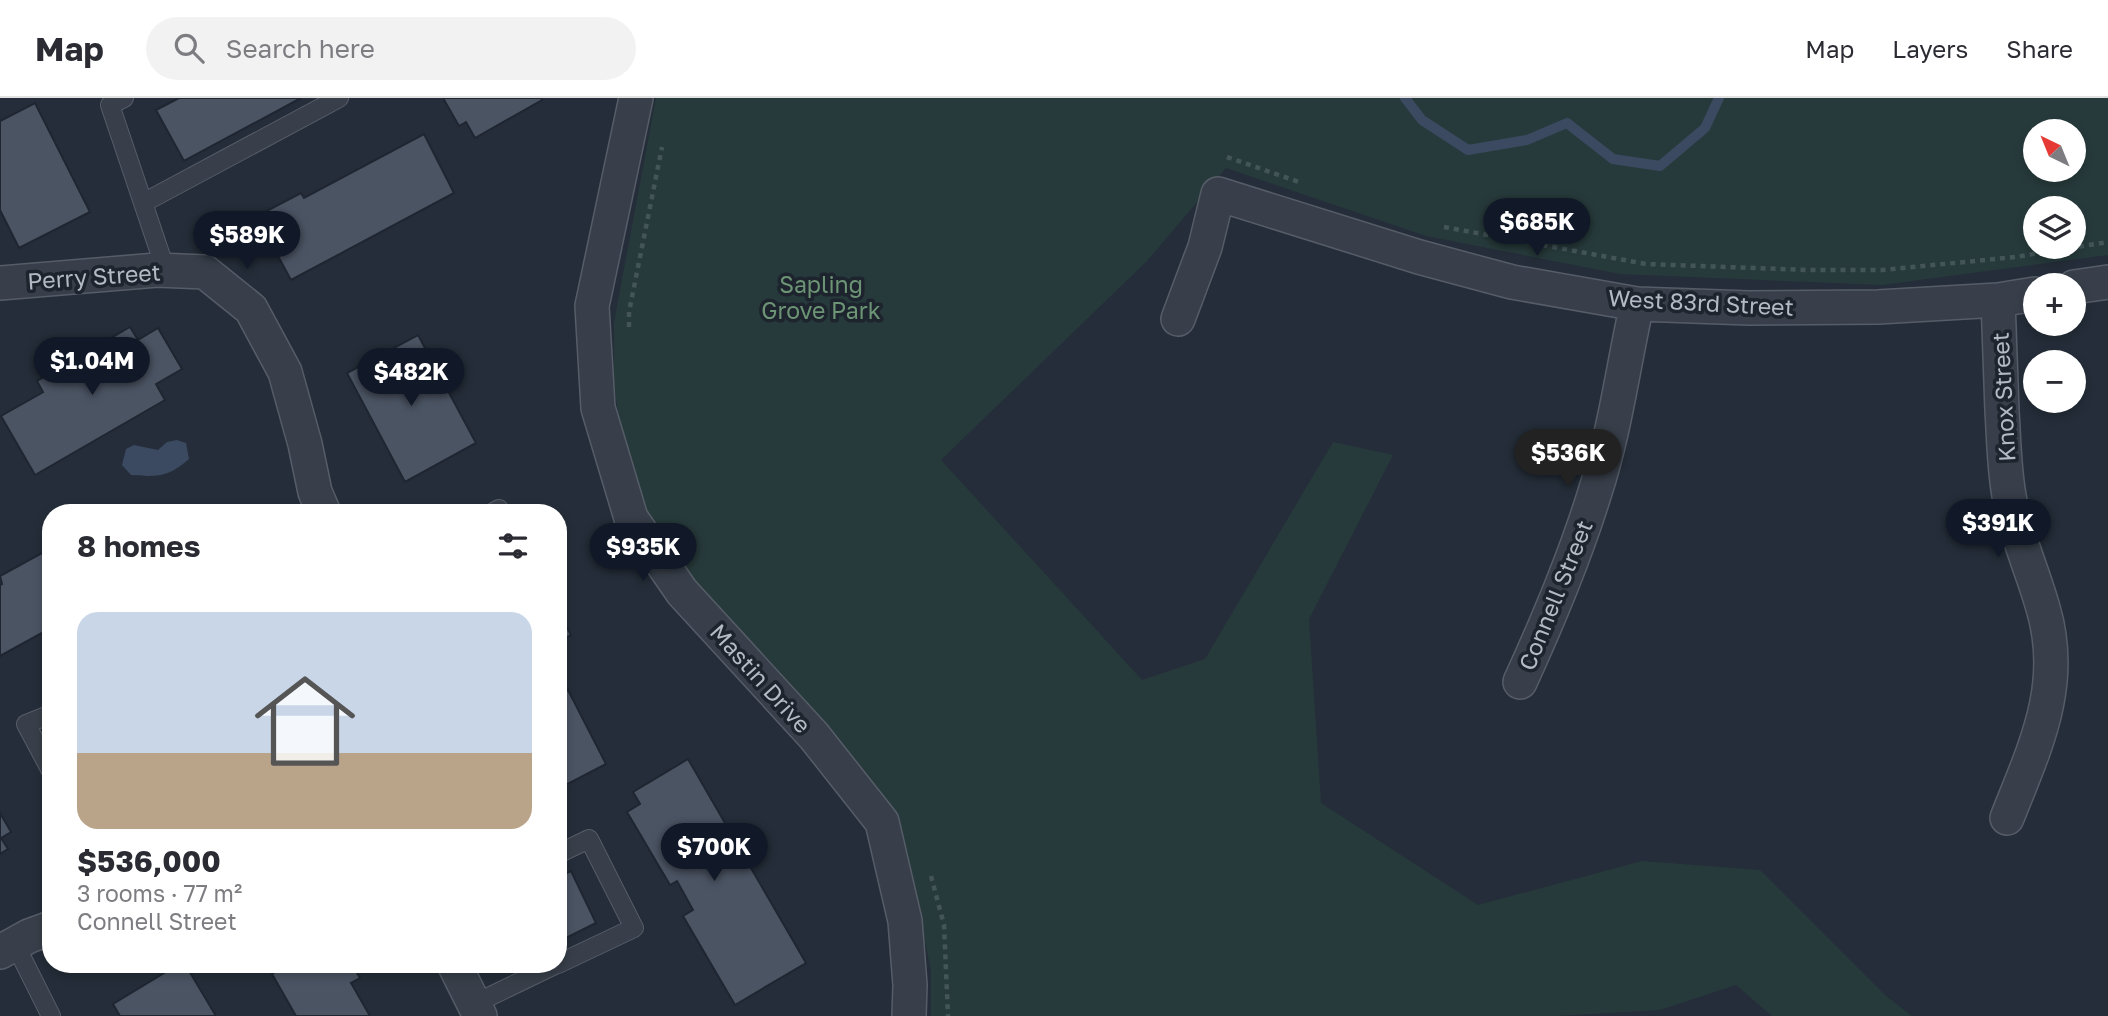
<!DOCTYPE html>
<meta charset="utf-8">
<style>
:root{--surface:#fff;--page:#f2f2f3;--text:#2b2b33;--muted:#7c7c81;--line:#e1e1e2;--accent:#111827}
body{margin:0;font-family:"Golos Text",sans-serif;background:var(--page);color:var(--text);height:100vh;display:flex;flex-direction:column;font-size:26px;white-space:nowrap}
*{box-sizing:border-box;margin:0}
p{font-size:23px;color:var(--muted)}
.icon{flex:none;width:38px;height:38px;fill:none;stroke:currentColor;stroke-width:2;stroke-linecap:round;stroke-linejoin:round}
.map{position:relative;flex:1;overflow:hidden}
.drawer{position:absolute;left:42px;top:406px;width:525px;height:469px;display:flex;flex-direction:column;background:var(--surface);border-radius:28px;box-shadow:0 4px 10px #0003}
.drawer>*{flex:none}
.needle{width:46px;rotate:317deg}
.tools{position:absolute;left:2023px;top:21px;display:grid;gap:14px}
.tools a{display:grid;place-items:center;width:63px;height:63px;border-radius:50%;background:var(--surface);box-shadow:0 4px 10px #0003;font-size:35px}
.price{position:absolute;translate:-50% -60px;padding:0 16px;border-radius:24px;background:var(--accent);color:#fff;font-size:23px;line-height:46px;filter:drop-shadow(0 2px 4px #0008)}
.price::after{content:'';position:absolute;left:50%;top:42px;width:21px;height:16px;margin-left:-10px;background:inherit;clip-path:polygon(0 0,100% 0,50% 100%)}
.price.current{background:#222;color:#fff}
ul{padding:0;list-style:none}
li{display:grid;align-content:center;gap:14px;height:371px;padding:0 35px}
li span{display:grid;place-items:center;height:217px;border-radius:21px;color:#555}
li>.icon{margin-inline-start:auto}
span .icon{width:126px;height:126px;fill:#fffc;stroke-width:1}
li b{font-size:30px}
h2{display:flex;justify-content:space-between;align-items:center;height:84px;padding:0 35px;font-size:30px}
header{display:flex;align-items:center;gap:42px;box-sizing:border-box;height:98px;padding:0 35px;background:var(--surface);border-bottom:2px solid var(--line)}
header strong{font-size:33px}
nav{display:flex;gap:38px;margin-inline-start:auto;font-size:24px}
.search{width:490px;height:63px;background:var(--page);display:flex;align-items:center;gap:18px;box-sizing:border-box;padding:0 24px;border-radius:38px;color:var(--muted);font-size:26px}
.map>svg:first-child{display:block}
.green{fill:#273a3b;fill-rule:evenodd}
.water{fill:#3b4a61}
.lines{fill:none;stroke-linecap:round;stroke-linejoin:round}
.stream{stroke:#3b4a61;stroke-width:10}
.building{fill:#4b5463;stroke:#1f2631;stroke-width:2}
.service-casing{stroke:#565d68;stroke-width:20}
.minor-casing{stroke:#565d68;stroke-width:36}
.path{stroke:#445558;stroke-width:4.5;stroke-dasharray:5 5;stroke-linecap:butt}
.service{stroke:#383f4a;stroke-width:18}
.minor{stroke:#383f4a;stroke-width:33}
.labels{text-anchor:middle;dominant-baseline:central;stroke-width:7;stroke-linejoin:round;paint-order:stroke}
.street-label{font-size:23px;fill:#b3bac5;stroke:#1d242e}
.park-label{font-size:23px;fill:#6c9475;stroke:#1d242e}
</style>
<header>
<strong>Map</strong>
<div class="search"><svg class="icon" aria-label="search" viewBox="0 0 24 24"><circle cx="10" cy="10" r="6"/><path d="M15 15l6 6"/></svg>Search here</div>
<nav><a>Map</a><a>Layers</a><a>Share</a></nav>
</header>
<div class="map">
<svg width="2108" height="918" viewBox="0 0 2108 918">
<rect width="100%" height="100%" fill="#242d39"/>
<!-- green -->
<path class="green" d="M656 0H2108V157L1882 187 1620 176 1426 138 1226 70 1147 163 941 362 1142 582 1205 561 1333 344 1393 357 1309 521 1321 705 1478 807 1642 763 1760 772 1886 898 1912 918H1772L1736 887 1660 912 1556 918H931V873L910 770 889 707 694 484 648 417 623 350 614 285V224ZM2035 33H2074V72H2035ZM2035 110H2074V149H2035Z"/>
<!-- water -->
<path class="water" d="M177 342 186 345 189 361C169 379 158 379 131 377L122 367 126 351 134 347 158 352 167 344Z"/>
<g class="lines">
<!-- stream -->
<path class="stream" d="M1405 0 1422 22 1468 52 1527 42 1567 25 1613 61 1660 68 1705 30 1719 0"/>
</g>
<!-- building -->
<path class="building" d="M179 0H301L184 63 156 12Z
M443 0H541L542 2 475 40 466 24 459 28Z
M35 5 90 114 19 150 0 112V23Z
M424 36 454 95 291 182 272 147 251 158 236 129 301 95 304 100Z
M130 229 138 242 158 230 182 271 156 286 165 302 35 377 1 318 43 294 37 283Z
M418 237 476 345 405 384 347 275Z
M51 450V530L0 558V487L2 486 0 478Z
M558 513 571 537 558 544Z
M568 592 606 666 558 691V598Z
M688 661 806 865 735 907 683 818 693 812 677 783 670 787 627 714 640 706 633 694Z
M0 715 11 734 1 740 8 751 0 756Z
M571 773 596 825 558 844V779Z
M179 866H185L216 918H120L113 906Z
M288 866H352L360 880 351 885 370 918H296L272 876Z"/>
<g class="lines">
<defs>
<path id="service" d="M124 0 110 7 166 173
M143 105 339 0
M492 415 499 411
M51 616 26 626 51 673
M558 756 589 741 634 830 558 866
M15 846 51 918
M474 906 557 866"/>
<path id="minor" d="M636 0 592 208 598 310 631 420 682 494 814 638 882 724 905 823 910 887 909 918
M0 185 157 172 205 174 251 211 285 274 305 346 315 394 324 415
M2074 189 2108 184
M1998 202C1999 239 2001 276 2002 313 2004 343 2004 374 2010 403 2017 440 2033 474 2043 510 2066 587 2035 649 2007 720
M1178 221 1205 149 1218 96 1419 159 1512 184 1637 206 1749 210 1878 209 1998 202 2035 196
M1520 584C1548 523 1575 459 1595 394 1615 333 1623 269 1637 206
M0 854 29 838 51 830
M454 866 480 918"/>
</defs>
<!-- service casing -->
<use href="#service" class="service-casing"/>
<!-- minor casing -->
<use href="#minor" class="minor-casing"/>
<!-- path -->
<path class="path" d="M1227 59 1299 84
M1444 129 1646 166 1808 172H1883L2015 159 2108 144
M629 229V214L662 49
M931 778 944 827 948 918"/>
<!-- service -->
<use href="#service" class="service"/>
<!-- minor -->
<use href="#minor" class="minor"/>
</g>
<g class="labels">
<!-- street labels -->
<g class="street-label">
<text transform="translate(94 178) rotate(-4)">Perry Street</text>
<text transform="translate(1701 204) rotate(3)">West 83rd Street</text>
<text transform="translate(2003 299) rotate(-93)">Knox Street</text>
<text transform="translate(1555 497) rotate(-68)">Connell Street</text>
<text transform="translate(761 580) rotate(48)">Mastin Drive</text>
</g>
<!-- park labels -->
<g class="park-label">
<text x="821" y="186">Sapling<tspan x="821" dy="26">Grove Park</tspan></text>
</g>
</g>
</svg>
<div class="tools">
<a><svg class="needle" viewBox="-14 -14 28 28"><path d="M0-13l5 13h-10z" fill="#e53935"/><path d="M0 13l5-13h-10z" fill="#7c7c81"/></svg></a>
<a><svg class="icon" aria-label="layers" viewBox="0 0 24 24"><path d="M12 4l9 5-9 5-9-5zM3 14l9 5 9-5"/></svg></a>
<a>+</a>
<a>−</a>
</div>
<b class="price" style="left:1537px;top:160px">$685K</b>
<b class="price" style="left:247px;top:173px">$589K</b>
<b class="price" style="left:92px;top:299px">$1.04M</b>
<b class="price" style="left:411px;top:310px">$482K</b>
<b class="price current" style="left:1568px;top:391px">$536K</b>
<b class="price" style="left:1998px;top:461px">$391K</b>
<b class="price" style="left:643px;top:485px">$935K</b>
<b class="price" style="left:714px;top:785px">$700K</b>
<section class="drawer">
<h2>8 homes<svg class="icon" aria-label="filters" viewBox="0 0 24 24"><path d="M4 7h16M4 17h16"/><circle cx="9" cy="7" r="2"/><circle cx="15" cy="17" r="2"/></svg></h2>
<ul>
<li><span style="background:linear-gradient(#c9d6e8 65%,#b9a48a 0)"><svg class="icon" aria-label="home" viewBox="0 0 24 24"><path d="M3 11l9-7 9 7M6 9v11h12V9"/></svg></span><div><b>$536,000</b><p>3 rooms · 77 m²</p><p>Connell Street</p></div></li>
</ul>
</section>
</div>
